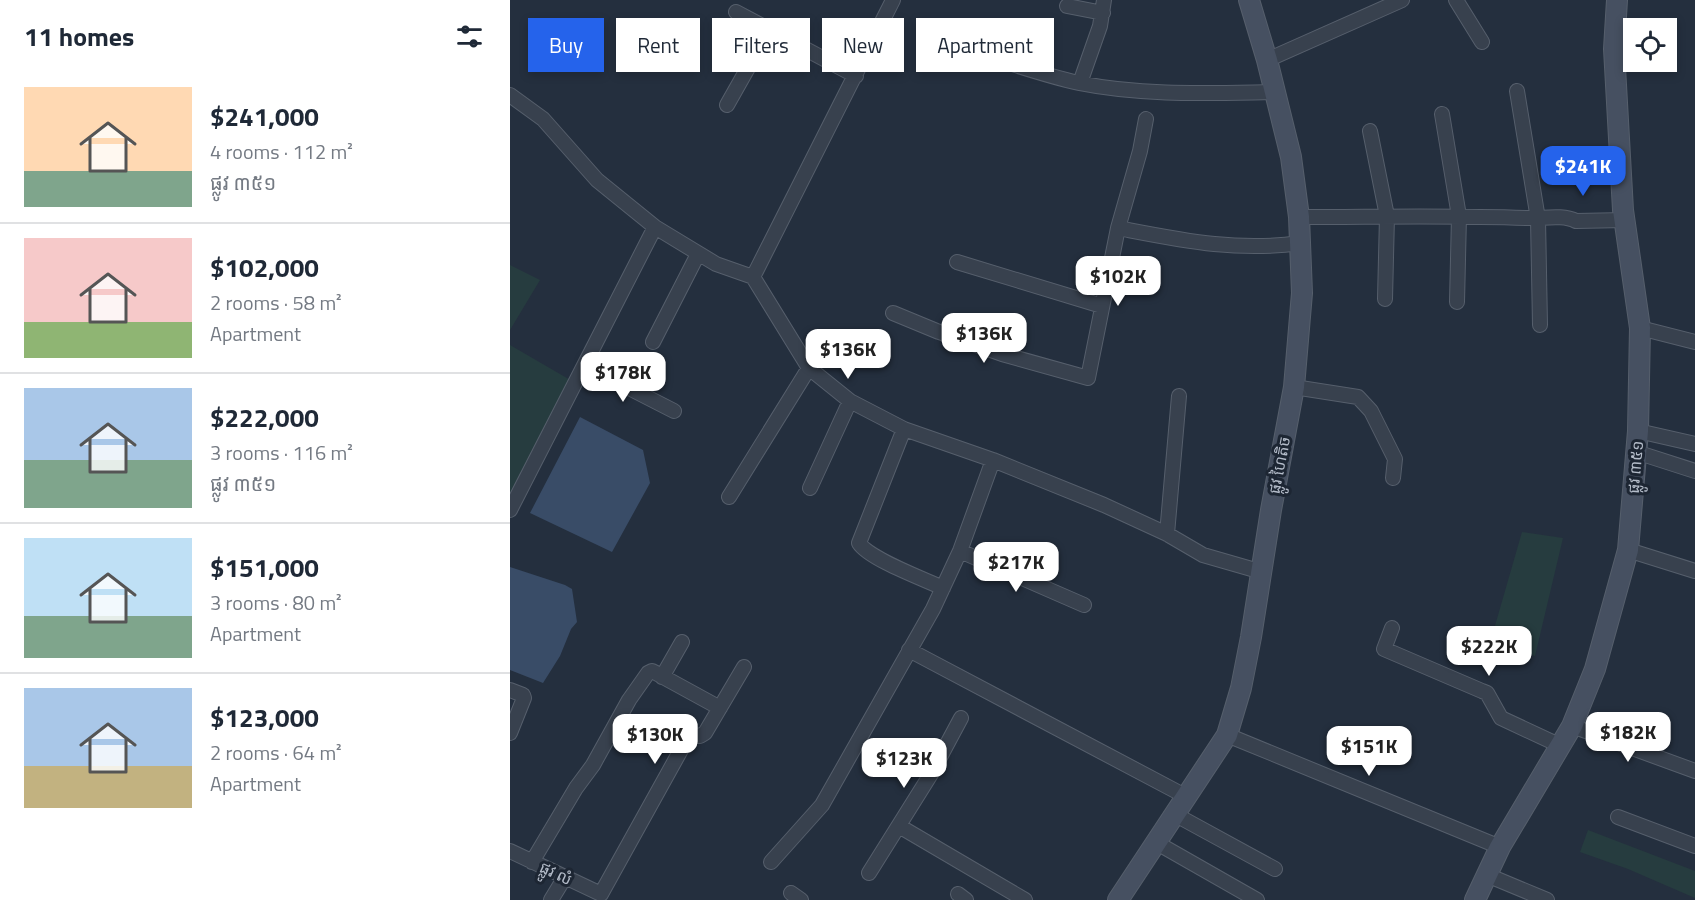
<!DOCTYPE html>
<meta charset="utf-8">
<style>
:root{--surface:#fff;--page:#f2f2f3;--text:#1f2937;--muted:#747a83;--line:#e0e1e3;--accent:#2563eb}
body{margin:0;font-family:"Titillium Web","Noto Sans Khmer",sans-serif;background:var(--page);color:var(--text);height:100vh;display:flex;flex-direction:column;font-size:22px;white-space:nowrap}
*{box-sizing:border-box;margin:0}
p{font-size:20px;color:var(--muted)}
.icon{flex:none;width:33px;height:33px;fill:none;stroke:currentColor;stroke-width:2;stroke-linecap:round;stroke-linejoin:round}
.map{position:relative;flex:1;overflow:hidden}
.details{display:flex;flex-direction:column;background:var(--surface);width:510px}
.details>*{flex:none}
.top-card{position:absolute;left:18px;top:18px;width:570px;height:54px;display:flex;gap:12px}
.fabs{position:absolute;left:1113px;top:18px;display:grid;gap:12px}
.fabs a{display:grid;place-items:center;width:54px;height:54px;border-radius:0px;background:var(--surface);box-shadow:0 3px 9px #0003;font-size:30px}
.price{position:absolute;translate:-50% -51px;padding:0 14px;border-radius:12px;background:#fff;color:#222;font-size:20px;line-height:39px;filter:drop-shadow(0 2px 3px #0008)}
.price::after{content:'';position:absolute;left:50%;top:36px;width:18px;height:14px;margin-left:-9px;background:inherit;clip-path:polygon(0 0,100% 0,50% 100%)}
.price.active{background:var(--accent);color:#fff}
ul{padding:0;list-style:none}
li{display:flex;align-items:center;gap:18px;height:150px;padding:0 24px}
li+li{border-top:2px solid var(--line)}
li span{display:grid;place-items:center;flex:none;width:168px;height:120px;border-radius:0px;color:#555}
li>.icon{margin-inline-start:auto}
span .icon{width:72px;height:72px;fill:#fffc;stroke-width:1}
li b{font-size:26px}
h2{display:flex;justify-content:space-between;align-items:center;height:72px;padding:0 24px;font-size:26px}
.tag{padding:0 21px;border-radius:0px;background:var(--surface);box-shadow:0 3px 9px #0003;font-size:21px;line-height:54px}
.tag.active{background:var(--accent);color:#fff}
main{display:flex;flex:1;min-height:0}
.map>svg:first-child{display:block}
.green{fill:#263c3f}
.water{fill:#394c67}
.lines{fill:none;stroke-linecap:round;stroke-linejoin:round}
.street-casing{stroke:#565f6c;stroke-width:16}
.secondary-casing{stroke:#565f6c;stroke-width:22}
.street{stroke:#38414e;stroke-width:14}
.secondary{stroke:#465061;stroke-width:20}
.labels{text-anchor:middle;dominant-baseline:central;stroke-width:6;stroke-linejoin:round;paint-order:stroke}
.street-label{font-size:16px;fill:#b4bcc9;stroke:#1d2633}
</style>
<main>
<section class="details">
<h2>11 homes<svg class="icon" aria-label="filters" viewBox="0 0 24 24"><path d="M4 7h16M4 17h16"/><circle cx="9" cy="7" r="2"/><circle cx="15" cy="17" r="2"/></svg></h2>
<ul>
<li><span style="background:linear-gradient(#ffd9b3 70%,#7fa58c 0)"><svg class="icon" aria-label="home" viewBox="0 0 24 24"><path d="M3 11l9-7 9 7M6 9v11h12V9"/></svg></span><div><b>$241,000</b><p>4 rooms · 112 m²</p><p>ផ្លូវ ៣៥១</p></div></li>
<li><span style="background:linear-gradient(#f6c9c9 70%,#8fb573 0)"><svg class="icon" aria-label="home" viewBox="0 0 24 24"><path d="M3 11l9-7 9 7M6 9v11h12V9"/></svg></span><div><b>$102,000</b><p>2 rooms · 58 m²</p><p>Apartment</p></div></li>
<li><span style="background:linear-gradient(#a9c7e8 60%,#7fa58c 0)"><svg class="icon" aria-label="home" viewBox="0 0 24 24"><path d="M3 11l9-7 9 7M6 9v11h12V9"/></svg></span><div><b>$222,000</b><p>3 rooms · 116 m²</p><p>ផ្លូវ ៣៥១</p></div></li>
<li><span style="background:linear-gradient(#bfe0f5 65%,#7fa58c 0)"><svg class="icon" aria-label="home" viewBox="0 0 24 24"><path d="M3 11l9-7 9 7M6 9v11h12V9"/></svg></span><div><b>$151,000</b><p>3 rooms · 80 m²</p><p>Apartment</p></div></li>
<li><span style="background:linear-gradient(#a9c7e8 65%,#c2b280 0)"><svg class="icon" aria-label="home" viewBox="0 0 24 24"><path d="M3 11l9-7 9 7M6 9v11h12V9"/></svg></span><div><b>$123,000</b><p>2 rooms · 64 m²</p><p>Apartment</p></div></li>
</ul>
</section>
<div class="map">
<svg width="1185" height="900" viewBox="0 0 1185 900">
<rect width="100%" height="100%" fill="#242f3e"/>
<!-- green -->
<path class="green" d="M0 265 30 280 0 330Z
M0 345 62 381 0 493Z
M1012 532 1053 538 1025 656 980 643Z
M1078 830 1185 871V898L1118 869 1070 852Z"/>
<!-- water -->
<path class="water" d="M70 417 133 450 140 483 102 552 20 513Z
M0 567 55 585 62 589 67 622 61 629 50 656 33 683 0 670Z"/>
<g class="lines">
<defs>
<path id="street" d="M946 0 972 42
M557 6 593 13
M226 12 346 76
M757 60 892 0
M502 64C524 71 546 78 569 83 633 96 700 93 765 92
M570 83 590 26 594 0
M1007 91 1028 219 1030 325
M0 95 33 119 87 180 145 227 206 264 243 277 299 368 340 401 394 429 483 460 594 505 657 534 693 555 752 572
M217 105 260 29
M932 114 949 216 947 302
M636 119 630 151 608 228C671 240 726 252 790 243
M860 131 877 216 875 299
M789 217C865 217 940 215 1016 218 1032 219 1052 214 1066 221L1115 220
M447 262 592 306
M243 277 383 0
M383 313 429 332 492 354 578 378 608 228
M1130 328 1185 342
M143 342 188 254
M76 366 164 411
M784 387 848 397 861 411 885 459 883 478
M394 429 349 543C359 559 414 579 433 588
M1128 431 1185 444
M1126 452 1185 471
M300 488 340 401
M219 497 299 368
M0 510 145 227
M657 534 669 396
M1118 550 1185 571
M450 551 574 605
M882 628 874 649 972 691 977 693 991 718 1051 746
M399 650 677 797
M152 677 172 642
M0 690 13 695 14 698 0 733
M1062 726 1185 771
M717 735 990 847
M666 815 765 869
M1108 817 1185 846
M389 826 515 900
M647 843 747 900
M0 851 91 894 177 739 182 735 190 736 195 733 234 667
M22 862 66 788 83 765 119 700 138 673 142 671 146 673 210 708
M261 862 312 805 423 609 450 551 483 460
M359 873 421 774 451 718
M977 875 1037 900
M281 893 291 900
M448 894 456 900
M41 900 55 877"/>
<path id="secondary" d="M608 900 717 735 731 688 741 637 761 510 784 387 792 293 789 217 781 157 757 60 739 0
M965 900 990 847 1062 726 1085 669 1118 550 1128 431 1130 328 1113 210 1104 49 1107 0"/>
</defs>
<!-- street casing -->
<use href="#street" class="street-casing"/>
<!-- secondary casing -->
<use href="#secondary" class="secondary-casing"/>
<!-- street -->
<use href="#street" class="street"/>
<!-- secondary -->
<use href="#secondary" class="secondary"/>
</g>
<g class="labels">
<!-- street labels -->
<g class="street-label">
<text transform="translate(769 465) rotate(-79)">ផ្លូវ ហៃតិច</text>
<text transform="translate(1125 467) rotate(-85)">ផ្លូវ ៣៥១</text>
<text transform="translate(46 873) rotate(25)">ផ្លូវ លំ</text>
</g>
</g>
</svg>
<div class="fabs">
<a><svg class="icon" aria-label="locate" viewBox="0 0 24 24"><circle cx="12" cy="12" r="6"/><path d="M12 2v4M12 18v4M2 12h4M18 12h4"/></svg></a>
</div>
<b class="price active" style="left:1073px;top:197px">$241K</b>
<b class="price" style="left:608px;top:307px">$102K</b>
<b class="price" style="left:474px;top:364px">$136K</b>
<b class="price" style="left:338px;top:380px">$136K</b>
<b class="price" style="left:113px;top:403px">$178K</b>
<b class="price" style="left:506px;top:593px">$217K</b>
<b class="price" style="left:979px;top:677px">$222K</b>
<b class="price" style="left:1118px;top:763px">$182K</b>
<b class="price" style="left:145px;top:765px">$130K</b>
<b class="price" style="left:859px;top:777px">$151K</b>
<b class="price" style="left:394px;top:789px">$123K</b>
<div class="top-card">
<a class="tag active">Buy</a>
<a class="tag">Rent</a>
<a class="tag">Filters</a>
<a class="tag">New</a>
<a class="tag">Apartment</a>
</div>
</div>
</main>
